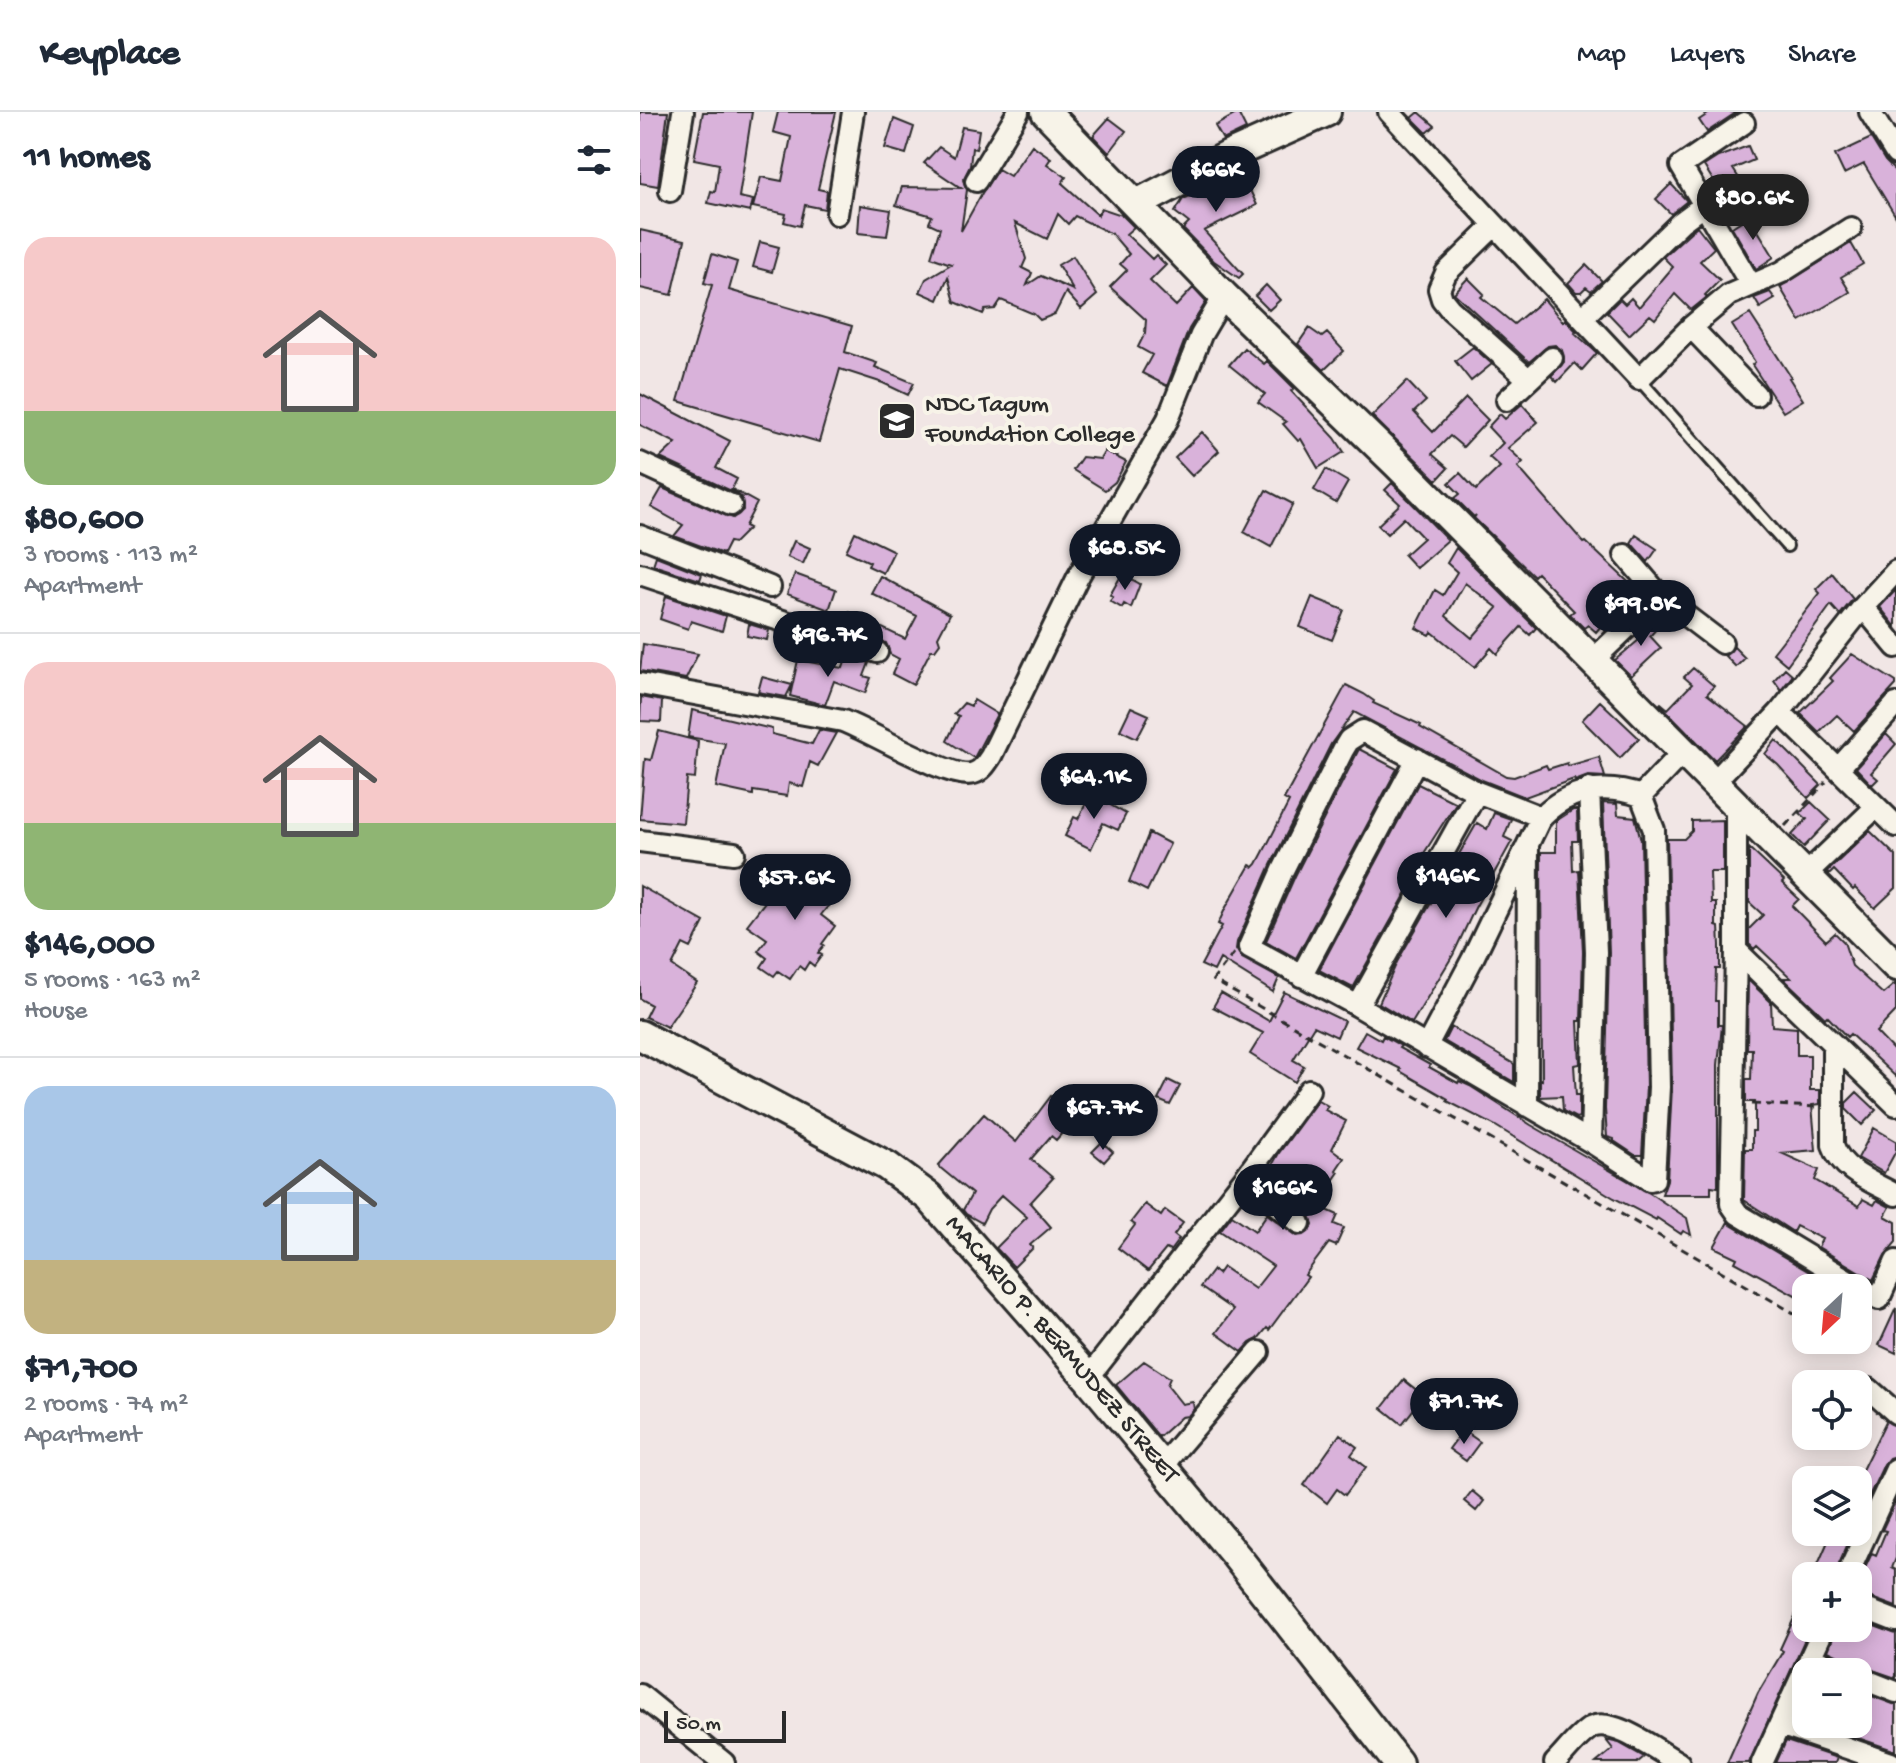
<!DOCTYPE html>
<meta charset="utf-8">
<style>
:root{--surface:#fff;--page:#f6f6f7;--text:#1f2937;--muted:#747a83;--line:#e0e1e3;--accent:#111827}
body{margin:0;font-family:"Gochi Hand",sans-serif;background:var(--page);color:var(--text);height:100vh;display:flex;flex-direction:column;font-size:30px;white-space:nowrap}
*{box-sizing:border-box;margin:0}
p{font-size:26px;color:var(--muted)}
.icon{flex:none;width:44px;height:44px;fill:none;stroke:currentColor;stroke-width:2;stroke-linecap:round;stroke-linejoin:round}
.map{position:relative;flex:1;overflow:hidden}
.drawer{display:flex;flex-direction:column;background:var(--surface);width:640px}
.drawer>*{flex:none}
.needle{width:52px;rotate:206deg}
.fabs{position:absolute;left:1152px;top:1162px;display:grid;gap:16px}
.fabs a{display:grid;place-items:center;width:80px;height:80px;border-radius:16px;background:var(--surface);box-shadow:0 4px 20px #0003;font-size:40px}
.scale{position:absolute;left:24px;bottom:20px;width:122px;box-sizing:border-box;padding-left:8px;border:4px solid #2b2b2b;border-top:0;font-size:22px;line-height:28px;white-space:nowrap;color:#2b2b2b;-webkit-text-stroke:6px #f7f3e8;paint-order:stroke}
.price{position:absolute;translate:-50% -68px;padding:0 18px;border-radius:28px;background:var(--accent);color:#fff;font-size:26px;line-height:52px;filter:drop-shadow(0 2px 4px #0008)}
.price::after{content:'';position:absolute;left:50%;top:48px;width:24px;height:18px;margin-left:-12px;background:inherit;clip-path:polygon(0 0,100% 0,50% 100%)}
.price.active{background:#222;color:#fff}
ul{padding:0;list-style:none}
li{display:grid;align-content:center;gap:16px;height:424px;padding:0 24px}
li+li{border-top:2px solid var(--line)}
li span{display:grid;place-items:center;height:248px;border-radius:24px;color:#555}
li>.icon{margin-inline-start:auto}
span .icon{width:144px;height:144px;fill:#fffc;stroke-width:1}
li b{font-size:34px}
h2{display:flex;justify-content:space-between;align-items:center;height:96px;padding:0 24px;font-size:34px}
header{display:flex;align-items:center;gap:48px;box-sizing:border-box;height:112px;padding:0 40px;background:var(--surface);border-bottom:2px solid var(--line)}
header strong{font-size:38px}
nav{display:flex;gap:44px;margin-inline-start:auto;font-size:28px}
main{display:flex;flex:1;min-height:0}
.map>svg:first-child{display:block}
.building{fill:#d9b2da;stroke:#2b2b2b;stroke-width:2;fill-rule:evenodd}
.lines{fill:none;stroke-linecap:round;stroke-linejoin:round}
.lane-casing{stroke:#2b2b2b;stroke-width:16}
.street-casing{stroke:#2b2b2b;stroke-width:26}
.secondary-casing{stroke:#2b2b2b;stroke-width:34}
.path{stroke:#2b2b2b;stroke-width:3;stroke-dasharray:8 6;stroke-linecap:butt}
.lane{stroke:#f7f3e8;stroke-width:10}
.street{stroke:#f7f3e8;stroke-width:20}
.secondary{stroke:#f7f3e8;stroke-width:28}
.labels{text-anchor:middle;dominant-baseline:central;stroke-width:8;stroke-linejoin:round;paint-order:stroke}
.poi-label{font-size:26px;fill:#2b2b2b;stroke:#f7f3e8;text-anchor:start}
.street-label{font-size:26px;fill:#2b2b2b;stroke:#f7f3e8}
</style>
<header>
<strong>Keyplace</strong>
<nav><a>Map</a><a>Layers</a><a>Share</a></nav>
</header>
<main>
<section class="drawer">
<h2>11 homes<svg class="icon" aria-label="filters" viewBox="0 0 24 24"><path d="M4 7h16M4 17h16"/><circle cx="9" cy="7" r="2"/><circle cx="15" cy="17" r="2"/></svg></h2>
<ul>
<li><span style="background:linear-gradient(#f6c9c9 70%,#8fb573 0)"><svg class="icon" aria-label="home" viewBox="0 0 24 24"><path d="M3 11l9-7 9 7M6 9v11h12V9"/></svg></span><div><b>$80,600</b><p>3 rooms · 113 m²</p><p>Apartment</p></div></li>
<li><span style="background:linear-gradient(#f6c9c9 65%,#8fb573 0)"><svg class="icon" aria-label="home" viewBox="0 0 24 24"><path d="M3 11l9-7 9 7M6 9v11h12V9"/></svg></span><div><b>$146,000</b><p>5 rooms · 163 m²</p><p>House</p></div></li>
<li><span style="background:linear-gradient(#a9c7e8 70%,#c2b280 0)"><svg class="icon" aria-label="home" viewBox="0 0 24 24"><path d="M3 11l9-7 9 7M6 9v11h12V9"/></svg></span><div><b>$71,700</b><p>2 rooms · 74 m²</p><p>Apartment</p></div></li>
</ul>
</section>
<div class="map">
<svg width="1256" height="1651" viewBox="0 0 1256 1651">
<rect width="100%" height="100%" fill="#f1e6e5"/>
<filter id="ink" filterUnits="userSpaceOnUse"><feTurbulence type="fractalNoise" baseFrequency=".0125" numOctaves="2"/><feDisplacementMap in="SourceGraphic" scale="16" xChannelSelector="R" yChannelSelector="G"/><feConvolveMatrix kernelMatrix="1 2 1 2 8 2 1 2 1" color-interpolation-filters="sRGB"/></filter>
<g filter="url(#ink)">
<!-- building -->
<path class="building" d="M0 0H28L18 74 0 71Z
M63 0H112L99 85 113 88 110 100 68 91 71 79 75 80 79 52 54 47Z
M138 0H196L178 77 187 79 185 97 165 93 160 114 144 110 146 102 113 95 121 65 142 69 151 25 133 20Z
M779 0 795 14 787 21 772 6Z
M1071 0H1097L1067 20 1059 8Z
M598 1 606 17 583 28 575 14Z
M469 6 486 19 469 41 453 24Z
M254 7 274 15 266 42 245 36Z
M322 15 339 18 336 37 332 36 330 54 323 68 327 78 321 119 342 81 358 57 370 64 392 33 411 46 407 52 426 65 422 71 458 103 461 96 482 103 494 115 486 122 512 147 516 143 526 153 510 169 536 194 553 176 566 190 549 217 527 274 502 261 512 243 498 235 505 221 506 208 470 175 487 158 480 152 489 142 472 122 435 104 428 112 418 102 407 127 375 111 386 147 382 156 392 161 387 173 401 164 433 178 418 153 433 144 457 183 441 197 426 180 415 202 400 208 394 202 361 188 355 197 345 198 343 202 315 190 308 165 298 188 280 180 286 167 311 152 291 145 300 116 289 111 292 104 256 93 262 75 321 76 284 51 299 35 314 45Z
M1231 26 1245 49 1256 60V105L1224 52 1204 62 1195 43Z
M1108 34 1114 48 1093 57 1106 77 1086 89 1064 54 1078 45Z
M600 57 617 93 564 119 603 162 599 166 574 149 543 117 549 111 535 100 543 87 582 71V66Z
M1031 72 1047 89 1031 102 1016 87Z
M220 93 251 98 247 124 218 121Z
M1109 104 1134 145 1116 157 1092 115Z
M1057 114 1074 136 1060 149 1080 168 1065 183 1067 185 1051 198 1035 182 1015 207 1010 203 989 223 967 200 980 187 985 192 991 186 999 195 1033 155 1023 145Z
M0 118 45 128 32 183 0 176Z
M120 130 139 135 132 160 113 155Z
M1211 131 1223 152 1201 165 1210 180 1160 209 1140 175Z
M72 142 97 150 89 178 212 214 205 240 237 251 235 255 274 271 268 283 243 271 200 257 179 330 38 289 72 173 64 171Z
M946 153 962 169 951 179 946 175 941 180H936L928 171Z
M828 166 844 182 841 185 874 212 904 187 923 210 925 207 937 220 935 221 957 241 942 258 935 251 917 270 911 264 924 250 922 238 915 233 908 234 889 250 814 181Z
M626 173 640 188 629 198 615 184Z
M1130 180 1135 187 1120 196 1114 186Z
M1110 202 1151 265 1149 266 1163 288 1143 300 1112 253 1115 250 1092 213Z
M669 216 682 225 687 221 704 239 684 258 658 232Z
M833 235 852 252 831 269 815 249Z
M604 236 624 252 627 249 654 276 651 279 695 326 704 340 678 356 661 327 658 329 643 312 646 310 618 290 625 282 589 253Z
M767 269 786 289 774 300 793 320 826 286 848 308 823 335 810 324 792 342 808 356 797 368 732 304Z
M0 282 90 329 76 356 97 367 92 377 117 391 105 414 109 416 94 431 89 430 83 442 34 424 43 413 11 395 22 376 93 406 103 398 102 386 96 381 20 346 36 331 0 313Z
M882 292 898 310 868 336 883 350 878 355 944 431 946 430 1002 483 965 518 961 514 956 520 948 513 944 516 930 502 934 499 897 461 894 464 834 406 836 403 834 405 815 386 820 382 809 371 820 361 836 378 860 355 849 345 863 331 848 315 860 302 865 307Z
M562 320 579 339 552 364 535 346Z
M465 339 486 350 475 370 465 378 433 358 442 345 460 347Z
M686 357 708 370 696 391 674 378Z
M752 371 808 428 776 456 764 443 783 426 764 406 747 422 738 413 760 392 745 378Z
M626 378 653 392 631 435 604 420Z
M215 420 254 439 243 461 228 454 230 450 206 439Z
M996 423 1017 437 1008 450 991 431Z
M154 429 170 436 163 452 147 445Z
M816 436 896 516 890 523 881 515 857 542 851 536 835 555 792 520 790 523 776 516 795 478 803 483 817 460 807 451ZM825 471 858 496 832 526 806 504Z
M16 444 62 462 60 468 13 453Z
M1192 461 1213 487 1200 503 1191 493 1147 553 1133 541 1180 481 1176 477Z
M155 462 196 477 189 498 147 482Z
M482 462 500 472 491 496 484 492 482 496 470 489 473 485 470 483Z
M240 464 310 502 298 525 300 531 295 538H291L273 573 252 562 259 547 250 542 246 531 202 515 209 500 265 527 277 504 231 481Z
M1256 478V515L1240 495Z
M26 484 86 504 82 519 51 509 48 517 20 507Z
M672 485 704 498 692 528 660 515Z
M1021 501 1027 505 1010 524 1021 536 991 564 975 548 999 528 996 525Z
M109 512 129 518 127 528 107 524Z
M3 532 48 540 58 542 46 567 0 559Z
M1094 535 1105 546 1096 555 1085 544Z
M1212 542 1256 570V573L1214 619 1197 603 1179 620 1160 601 1193 569 1190 566Z
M207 544 229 551 224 564 231 566 225 581 194 569 185 593 150 584 158 548 203 556Z
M1053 556 1074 574 1067 582 1108 614 1075 648 1020 592 1021 591 1028 597 1052 572 1044 565Z
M1145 556 1153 563 1141 578 1134 568Z
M122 565 152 573 146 585 118 580Z
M706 573 724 582 734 589 733 591 781 613 780 615 866 664 874 665 906 653 908 657 927 651 928 654 959 645 965 665 948 664 935 669 934 667 885 685 842 668 714 600 691 632 631 753 597 830 596 837 602 846 639 866 633 880 580 847 574 859 561 853 582 814 578 812 585 797 610 753 614 755 617 752 627 733 649 690 644 687Z
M1 585 22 589 21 610 0 609Z
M334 588 357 602 334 646 307 629 319 604 314 602 324 591 331 594Z
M960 589 999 626 980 646 942 608Z
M491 595 509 603 497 626 480 618Z
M52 598 132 617V622L172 632 179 618 196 621 178 654 170 650 163 675 149 671 147 684 113 679V683L76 675 85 631 48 625Z
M19 619 58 629 55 667 47 666 43 711 0 707 5 647 11 648Z
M1246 622 1256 632 1231 661 1238 667 1232 673 1216 656Z
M1136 628 1181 673 1168 686 1138 653 1125 642Z
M719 637 757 657 656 846 626 829 655 764Z
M778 672 816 691 767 768 772 771 713 876 679 858Z
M451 682 486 702 478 718 463 711 451 737 425 724 434 705 438 707Z
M1171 690 1190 708 1164 735 1152 723 1167 707 1160 701Z
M963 691 977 692 978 703 995 705 1001 728 1006 975 1002 1043H995L974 1029V1027L967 1025 965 997 969 840Z
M933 698H937L938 729H932L933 759 939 758 943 840 941 909H938L940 952 934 953 936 983H939V1005L936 1006 923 999 922 984 900 985V967L902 968 901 740H916V709Z
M854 701 871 707 864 725 872 729 835 796 813 843 772 911 739 891 757 850 837 711 847 717Z
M1083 708V760H1070L1071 791H1076V814L1079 815 1080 833V857H1076L1075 889H1078V913H1082L1078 953V1075L1071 1074V1082H1022L1027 1068 1032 975 1027 727H1044L1052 719V709Z
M1230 719 1256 744V776L1235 796 1215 776 1213 778 1194 758 1189 763 1187 760Z
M509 721 530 732 507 779 489 770Z
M1109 736 1144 769 1142 771 1159 787 1152 794 1186 829 1195 821 1204 830 1212 854 1243 882 1256 871V899L1236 920 1256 941V965L1210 922 1207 925 1187 904 1185 906 1143 866H1151L1117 834 1114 837 1109 832V817L1123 803 1109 790Z
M160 751 196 761 188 794 181 803 195 814 182 832 184 833 178 841 182 843 174 854 169 850 164 858 159 854 150 867 138 859 134 864 121 855 127 846 118 839 127 827 107 813 138 773 152 783Z
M0 774 64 810 51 836 43 832 32 854 57 871 27 915 5 905 11 893 0 887Z
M1108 868 1131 890 1132 914 1157 916V943H1170V978H1180V992L1172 993 1176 1038 1141 1041 1179 1058 1175 1068 1219 1094 1223 1087 1234 1093 1237 1088 1250 1095 1245 1104 1256 1110V1130L1245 1143 1233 1168 1178 1135 1182 1127 1156 1114 1153 1120 1104 1088 1105 1037H1112V1019H1115V990H1106V967H1111L1112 937H1107Z
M644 880 704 909 697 925 674 914 653 948 664 954 655 970 610 942 623 921 573 895 581 881 629 909Z
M811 915 874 952V970L804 929Z
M725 919 741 928 743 924 761 934 759 936 790 953 789 955 818 971 819 969 830 974 891 1013 1011 1082 1047 1106 1051 1123 1043 1119 1041 1122 1017 1106 1016 1108 974 1086 854 1013 807 989 808 987 760 959 761 957 716 935Z
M528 968 540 974 530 993 518 988Z
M1217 980 1236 998 1222 1013 1206 997V991Z
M411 984 429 992 436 1005 416 1028 411 1024 391 1047 413 1066 390 1091 411 1115 390 1133 393 1136 374 1155 356 1136 387 1105 362 1083 349 1097 342 1111 326 1102 323 1098 332 1082 298 1054 344 1002 376 1030Z
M678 988 688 994 685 998 706 1009 692 1037 704 1046 696 1058 699 1060 676 1093 698 1103 694 1112 704 1116 696 1134 689 1131 665 1163 668 1165 629 1218 627 1216 618 1227 610 1231 602 1240 576 1221 593 1198 560 1175 573 1158 578 1162 583 1155 615 1177 633 1154 580 1119 592 1103 615 1119 627 1102 657 1124 664 1123 671 1118 673 1112 669 1101 625 1066 639 1041Z
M1234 1016 1256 1029V1039L1244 1061 1218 1046Z
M462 1030 473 1040 464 1050 452 1040Z
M505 1092 521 1104 525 1098 543 1111 534 1123 539 1127 530 1139 526 1137 508 1159 478 1136 495 1113 491 1110Z
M1088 1110 1091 1113 1196 1176H1166V1189L1095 1150 1097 1146 1074 1135Z
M1256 1196V1241L1239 1233Z
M504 1249 530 1266 527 1273 542 1292 553 1290 554 1297 548 1304 541 1305 519 1325 476 1273Z
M764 1268 784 1284 762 1312 742 1296Z
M1246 1309 1256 1314V1344L1249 1346 1244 1352 1219 1406 1218 1366Z
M823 1318 840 1330 826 1349 809 1337Z
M700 1322 717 1335 711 1343 726 1355 705 1383 697 1377 687 1391 664 1373Z
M832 1379 844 1389 836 1399 824 1389Z
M1256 1388V1446L1252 1456 1256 1458V1495L1218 1481V1471L1232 1441 1236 1443 1246 1419 1242 1418Z
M1192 1420H1213L1194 1464H1173Z
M1166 1480V1516H1170L1109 1651H1087L1118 1581 1143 1539 1140 1537Z
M1218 1508 1256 1522V1566L1215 1552 1188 1539 1197 1516H1218Z
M1218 1579 1256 1593V1639L1177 1612H1218Z
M966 1628 979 1631 1004 1645 997 1651H956L973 1637Z
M1146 1629 1197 1646 1195 1651H1136Z"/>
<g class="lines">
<defs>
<path id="lane" d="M999 267 1147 434"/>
<path id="street" d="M749 0 999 267 1051 215 1089 183 1142 160 1211 116
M1230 0 1256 42
M1104 11 1041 54 1111 173
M336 69 378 0
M30 79 43 0
M197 102 213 0
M855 113 806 161 799 177 802 187 810 197 888 267
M942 206 1041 110 1064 93
M1051 215 1116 283
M867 288 912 246
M0 351 91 393
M0 424 130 475
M985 443 1020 484 1082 531
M0 462 237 540
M1223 495 1256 535
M952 549 1020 484
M0 572 203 609C228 618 314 670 334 661 342 659 347 650 351 644L438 465 528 307 561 223 584 184
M1140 600 1256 714
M1198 657 1256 592
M1073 671 1140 600 1223 495 1256 459
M949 677 956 840 951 1030
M1001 684 1042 641
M1096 696V838L1091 1092 1098 1102 1239 1187 1256 1149
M0 729 94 741
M1166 762 1236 695
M1096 838 1256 993
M661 864 777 647
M718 894 837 680
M1193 933V1033C1202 1060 1233 1070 1256 1083
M786 935 832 848 901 705C929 677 964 671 1001 684L1014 718 1019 975 1014 1067 1010 1068 951 1030 718 894 609 835 643 758 703 638 709 628 723 619 837 680 901 705
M887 994 888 734
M604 1067 660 1111
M448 1266 604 1067 669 978
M1229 1277 1256 1301
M522 1354 619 1240
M1207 1464 1256 1357
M1218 1494 1256 1509
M1170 1546 1205 1560
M1218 1565 1256 1580
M0 1583 84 1651
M1140 1613 1251 1651
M915 1651C926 1640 938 1623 952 1615 974 1605 1019 1640 1039 1651
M1122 1651 1184 1516"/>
<g id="secondary">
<path d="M406 0 584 184 757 352 1256 854"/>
<path d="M497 92 590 43 686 0"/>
<path id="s1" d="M0 923 247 1054 289 1085 448 1266 596 1444 758 1651"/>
</g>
</defs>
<!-- lane casing -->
<use href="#lane" class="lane-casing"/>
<!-- street casing -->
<use href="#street" class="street-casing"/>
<!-- secondary casing -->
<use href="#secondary" class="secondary-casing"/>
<!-- path -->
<path class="path" d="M1145 714 1186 670
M594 841 573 868 1166 1208
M1112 992 1176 995
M1200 1228 1214 1236 1231 1204"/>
<!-- lane -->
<use href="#lane" class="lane"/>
<!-- street -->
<use href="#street" class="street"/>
<!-- secondary -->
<use href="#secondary" class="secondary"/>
</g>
</g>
<!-- icons -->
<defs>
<symbol id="university-square" viewBox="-11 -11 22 22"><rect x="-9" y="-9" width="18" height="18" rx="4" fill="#2b2b2b" stroke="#f7f3e8"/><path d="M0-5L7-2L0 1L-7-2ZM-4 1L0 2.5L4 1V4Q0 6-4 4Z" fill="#fff"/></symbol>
</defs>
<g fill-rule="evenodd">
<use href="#university-square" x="235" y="287" width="44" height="44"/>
</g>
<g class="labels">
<!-- poi labels -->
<g class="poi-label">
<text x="285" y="294">NDC Tagum<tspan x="285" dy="30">Foundation College</tspan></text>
</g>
<!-- street labels -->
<g class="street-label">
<text stroke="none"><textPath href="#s1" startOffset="534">MACARIO P. BERMUDEZ STREET</textPath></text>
</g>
</g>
</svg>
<div class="fabs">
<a><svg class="needle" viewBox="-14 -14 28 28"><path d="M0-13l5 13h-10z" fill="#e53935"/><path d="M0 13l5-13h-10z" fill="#747a83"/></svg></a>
<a><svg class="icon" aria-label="locate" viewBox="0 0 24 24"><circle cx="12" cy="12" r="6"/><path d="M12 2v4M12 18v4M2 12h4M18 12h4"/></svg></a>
<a><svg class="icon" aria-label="layers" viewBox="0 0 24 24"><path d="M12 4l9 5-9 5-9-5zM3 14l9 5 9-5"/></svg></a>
<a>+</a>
<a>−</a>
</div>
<div class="scale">50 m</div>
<b class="price" style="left:576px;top:102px">$66K</b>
<b class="price active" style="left:1113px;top:130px">$80.6K</b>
<b class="price" style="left:485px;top:480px">$68.5K</b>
<b class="price" style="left:1001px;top:536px">$99.8K</b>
<b class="price" style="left:188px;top:567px">$96.7K</b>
<b class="price" style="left:454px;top:709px">$64.1K</b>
<b class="price" style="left:806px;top:808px">$146K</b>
<b class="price" style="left:155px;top:810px">$57.6K</b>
<b class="price" style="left:463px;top:1040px">$67.7K</b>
<b class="price" style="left:643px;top:1120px">$166K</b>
<b class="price" style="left:824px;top:1334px">$71.7K</b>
</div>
</main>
